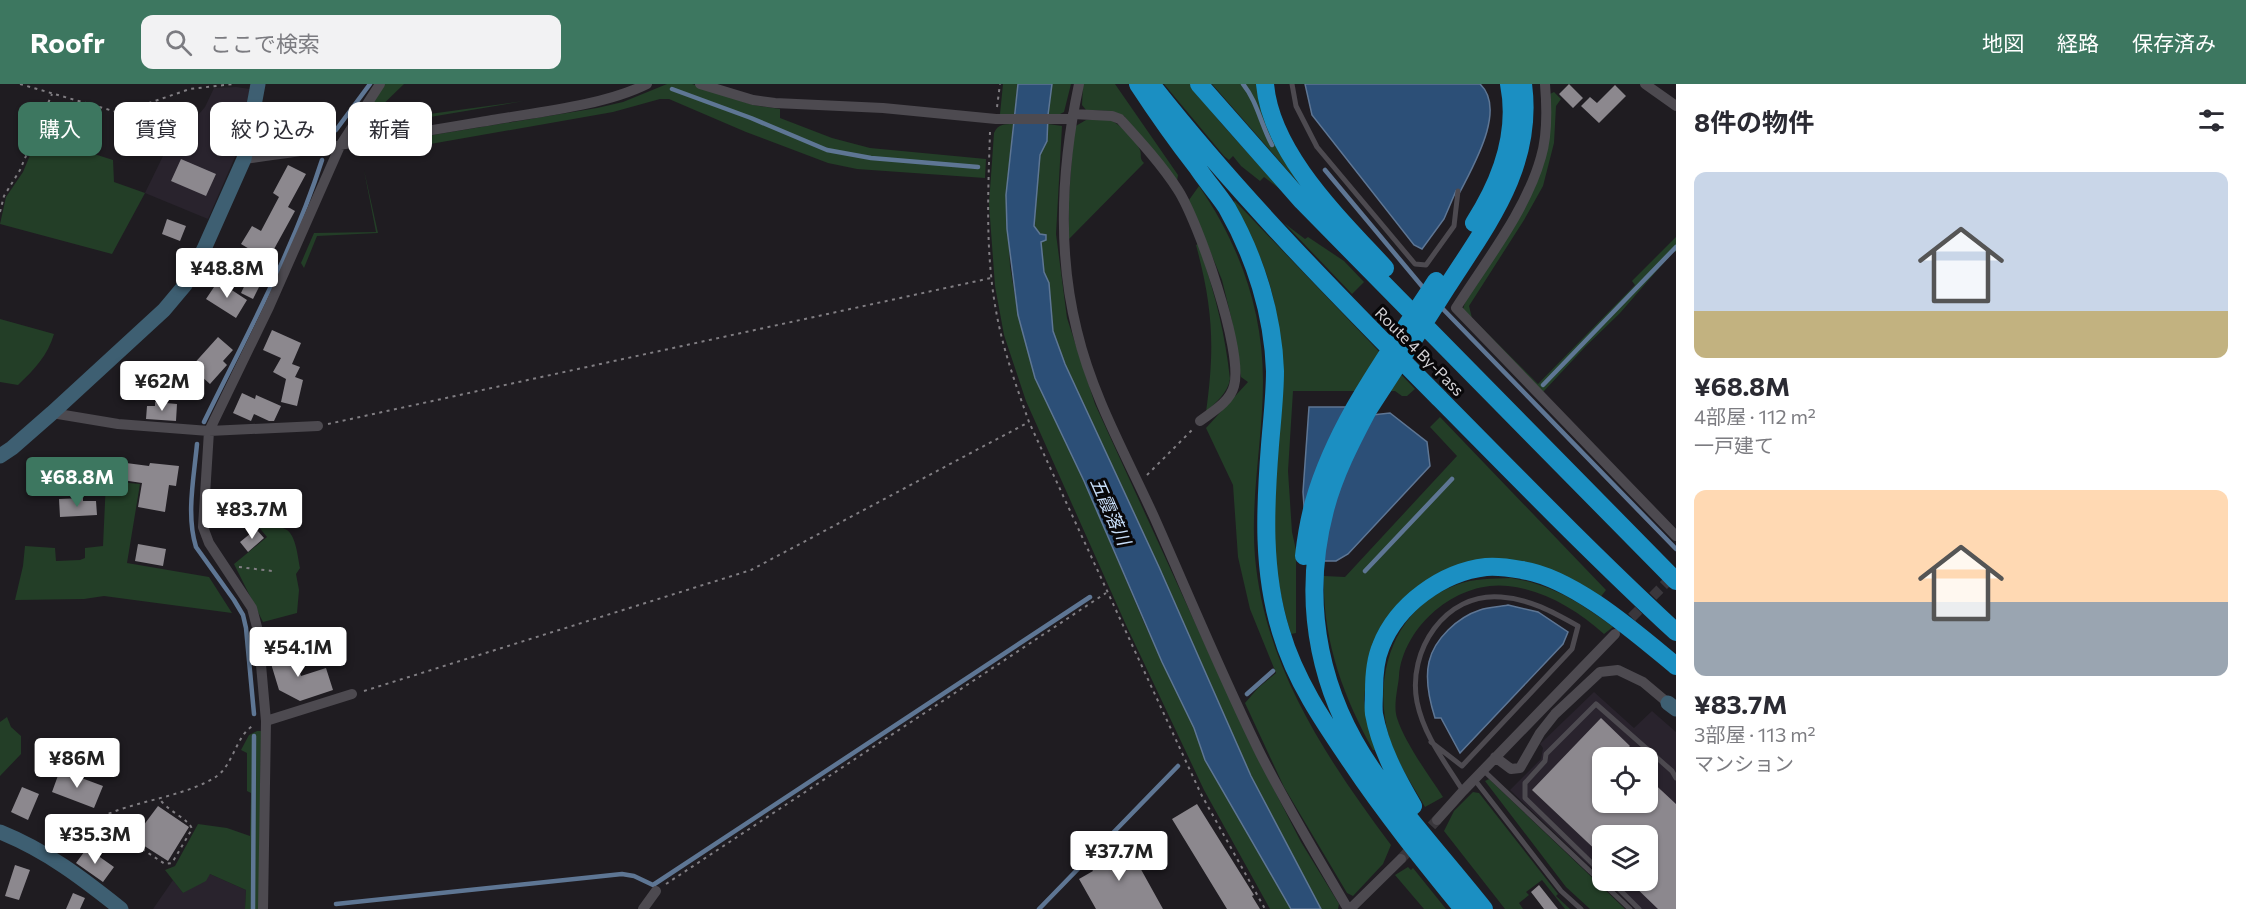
<!DOCTYPE html>
<html lang="ja">
<meta charset="utf-8">
<style>
:root{--surface:#fff;--page:#f2f2f3;--text:#2b2b33;--muted:#7c7c81;--accent:#3d7760}
body{margin:0;font-family:Commissioner,"Noto Sans JP",sans-serif;background:var(--page);color:var(--text);height:100vh;display:flex;flex-direction:column;font-size:22px;white-space:nowrap}
*{box-sizing:border-box;margin:0}
p{font-size:20px;color:var(--muted)}
.icon{flex:none;width:33px;height:33px;fill:none;stroke:currentColor;stroke-width:2;stroke-linecap:round;stroke-linejoin:round}
.map{position:relative;flex:1;overflow:hidden}
.panel{display:flex;flex-direction:column;background:var(--surface);width:570px}
.panel>*{flex:none}
.top-card{position:absolute;left:18px;top:18px;width:570px;height:54px;display:flex;gap:12px}
.buttons{position:absolute;left:1592px;top:663px;display:grid;gap:12px}
.buttons a{display:grid;place-items:center;width:66px;height:66px;border-radius:12px;background:var(--surface);box-shadow:0 2px 4px #0004;font-size:30px}
.price{position:absolute;translate:-50% -51px;padding:0 14px;border-radius:6px;background:#fff;color:#222;font-size:20px;line-height:39px;filter:drop-shadow(0 2px 3px #0008)}
.price::after{content:'';position:absolute;left:50%;top:36px;width:18px;height:14px;margin-left:-9px;background:inherit;clip-path:polygon(0 0,100% 0,50% 100%)}
.price.active{background:var(--accent);color:#fff}
ul{padding:0;list-style:none}
li{display:grid;align-content:center;gap:12px;height:318px;padding:0 18px}
li span{display:grid;place-items:center;height:186px;border-radius:12px;color:#555}
li>.icon{margin-inline-start:auto}
span .icon{width:108px;height:108px;fill:#fffc;stroke-width:1}
li b{font-size:26px}
h2{display:flex;justify-content:space-between;align-items:center;height:72px;padding:0 18px;font-size:26px}
.chip{padding:0 21px;border-radius:12px;background:var(--surface);box-shadow:0 2px 4px #0004;font-size:21px;line-height:54px}
.chip.active{background:var(--accent);color:#fff}
header{display:flex;align-items:center;gap:36px;box-sizing:border-box;height:84px;padding:0 30px;background:var(--accent);color:#fff}
header strong{font-size:28px}
nav{display:flex;gap:33px;margin-inline-start:auto;font-size:21px}
.search{width:420px;height:54px;background:var(--page);display:flex;align-items:center;gap:15px;box-sizing:border-box;padding:0 21px;border-radius:12px;color:var(--muted);font-size:22px}
main{display:flex;flex:1;min-height:0}
.map>svg:first-child{display:block}
.built{fill:#29232d;fill-rule:evenodd}
.green{fill:#233e27}
.water{fill:#2c4f77;stroke:#5e7694;stroke-width:1.5}
.lines{fill:none;stroke-linecap:round;stroke-linejoin:round}
.stream{stroke:#5e7694;stroke-width:4.5}
.building{fill:#8c888e}
.street-tunnel{stroke:#3a373c;stroke-width:10;stroke-dasharray:10 5;stroke-linecap:butt}
.path{stroke:#817e83;stroke-width:2;stroke-dasharray:3 4.5;stroke-linecap:butt}
.lane{stroke:#4d4a50;stroke-width:5}
.street{stroke:#4d4a50;stroke-width:10}
.secondary{stroke:#3e5f72;stroke-width:15}
.highway{stroke:#1b8fc2;stroke-width:18}
.labels{text-anchor:middle;dominant-baseline:central;stroke-width:6;stroke-linejoin:round;paint-order:stroke}
.street-label{font-size:16px;fill:#d4d2d6;stroke:#080709}
.water-label{font-size:18px;font-style:italic;fill:#c8def9;stroke:#080709}
</style>
<header>
<strong>Roofr</strong>
<div class="search"><svg class="icon" aria-label="search" viewBox="0 0 24 24"><circle cx="10" cy="10" r="6"/><path d="M15 15l6 6"/></svg>ここで検索</div>
<nav><a>地図</a><a>経路</a><a>保存済み</a></nav>
</header>
<main>
<div class="map">
<svg width="1676" height="825" viewBox="0 0 1676 825">
<rect width="100%" height="100%" fill="#1f1c21"/>
<!-- built -->
<path class="built" d="M236 3 250 5 238 66 208 135 145 109 163 72 205 23 214 4Z
M1594 608 1634 644 1652 627 1676 648V825H1635L1605 797 1647 796V752H1602V794L1510 706 1541 675 1543 664 1540 660ZM1602 674H1647V718H1602Z
M210 790 246 806 245 825H153L173 796 183 809Z"/>
<!-- green -->
<path class="green" d="M385 0H404L372 31 378 37 524 17 359 45 358 41Z
M667 0H692L753 21 780 25V34L832 54 870 64 986 75 985 94 857 85 828 79 746 48 669 15H660L613 28 362 72 372 61 597 24 623 18Z
M1003 0H1018L1014 31 1000 30Z
M1052 0H1071L1064 28 1058 31H1048Z
M1083 0H1115L1178 91 1177 97 1124 32 1112 27 1086 26 1082 21Z
M1164 0H1190L1221 39 1280 105 1264 93 1260 97 1241 82 1233 72 1229 76 1224 72Z
M1212 0H1257L1310 112Z
M1554 8 1561 15 1556 22 1554 59 1543 102 1524 136 1469 222 1472 234 1538 300 1635 201 1632 197 1676 153V168L1674 167 1620 229 1586 262 1543 308 1465 230 1463 225C1467 210 1480 194 1488 181 1523 125 1556 79 1550 10Z
M1109 35C1119 40 1135 54 1140 66 1142 72 1139 74 1144 79L1069 155V113L1074 43 1086 36Z
M1013 40 1006 111 1010 182 1018 231 1035 294 1084 397 1145 541 1194 644 1205 676 1291 825H1270L1204 706 1126 541 1026 317 1004 251 995 202 989 120 994 49C998 40 1004 40 1013 40Z
M1048 40 1062 42 1056 150 1067 234 1095 320 1250 659 1301 758 1339 820 1338 825H1321L1251 692 1159 483 1065 280 1053 247 1049 200 1044 188 1041 157 1046 156 1034 142 1040 71 1047 57Z
M38 52 113 76 114 98 145 109 112 170 0 140 6 113 23 88Z
M364 86 378 149 317 152 304 184 301 179 314 149 376 148Z
M1199 102C1239 160 1263 225 1263 297 1263 355 1250 415 1255 473 1265 584 1327 675 1391 761L1383 780 1353 812 1347 809 1284 703 1245 619 1258 604 1276 589 1250 525 1238 473 1233 401 1206 344 1248 298 1241 293 1232 237 1222 196 1189 116Z
M1235 117 1415 305 1407 312H1402L1395 307H1293L1288 387 1292 448 1296 466V549L1291 550C1280 513 1272 472 1274 433 1278 319 1303 221 1230 120Z
M1284 139 1305 155 1308 153 1344 177 1364 198 1352 210Z
M1198 160C1214 205 1225 248 1230 295 1228 309 1215 319 1206 328 1215 264 1213 224 1196 161Z
M0 235 54 250C48 271 34 286 18 301L0 298Z
M1440 333 1606 506 1599 515 1509 476H1476L1450 484 1368 575 1364 616 1367 638 1376 666H1373C1343 612 1322 555 1324 492L1345 493 1457 372 1430 343Z
M106 397 140 400 127 479 209 493 232 529 104 512 84 515 15 516 23 482 25 462 55 464 56 477 80 476 85 474V464L103 462Z
M253 436 269 437C275 443 280 442 287 446 296 452 298 474 300 484L296 490 299 506 297 529 263 538 234 480 267 453Z
M1511 494C1553 501 1579 518 1613 543L1604 550C1577 526 1544 506 1508 502 1456 496 1403 543 1399 592 1398 604 1393 622 1397 634 1405 659 1428 690 1443 713L1425 723C1412 700 1397 679 1389 653 1372 593 1393 524 1456 501 1474 494 1493 495 1511 494Z
M7 633 11 643 21 652V670L0 692V638Z
M257 647H261L259 825H245L246 806 210 790 206 797 183 809 165 786 175 782 198 740 227 744 250 752 251 709 247 707V669L241 666 249 651Z
M1489 695 1625 825H1590L1566 803 1485 697Z
M1473 708 1479 709 1558 810 1556 812 1570 825H1565L1542 796 1526 808 1529 811 1519 819 1523 825H1505L1444 747 1454 727Z
M1408 783 1411 786 1413 784 1446 825H1424L1395 791Z"/>
<!-- water -->
<path class="water" d="M1018 0H1052L1048 31 1047 57 1040 71 1034 142 1040 150 1046 151V156L1041 158 1044 188 1049 199 1053 247 1065 280 1159 483 1251 692 1321 825H1291L1205 676 1194 644 1162 578 1084 397 1035 294 1018 231 1007 145 1006 111Z
M1305 0H1480C1507 25 1473 82 1460 108L1456 107 1444 135 1422 165 1414 161 1312 31Z
M1309 323H1366L1372 331 1390 329 1427 358 1430 382 1348 470 1336 477H1308L1303 408Z
M1508 521 1538 528 1568 548 1563 560 1460 669 1441 634H1435C1430 618 1425 595 1429 578 1434 555 1458 533 1480 526 1489 523 1499 523 1508 521Z"/>
<g class="lines">
<!-- stream -->
<path class="stream" d="M1243 0C1257 17 1261 41 1272 61
M672 5 751 34 827 66 871 74 978 83
M336 46 370 0
M1325 86 1426 207
M1440 222 1676 465
M1543 301 1676 163
M204 338C246 252 293 167 322 76
M197 360C194 393 186 431 196 463L234 516 243 531 246 544 254 630
M1365 487 1452 395
M1247 610 1273 587
M336 820 622 790 634 792 653 801 1090 513
M253 825 254 652
M1039 825 1178 682"/>
</g>
<!-- building -->
<path class="building" d="M1569 0 1583 14 1573 24 1559 10Z
M1615 1 1626 12 1599 39 1581 22 1590 13 1597 19Z
M283 26 297 27 296 35 320 38 317 56 292 53 291 58 279 56Z
M181 75 216 90 206 112 171 97Z
M288 81 306 90 288 123 295 127 268 176 241 160 252 142 261 147 279 113 273 109Z
M167 135 186 142 180 157 162 150Z
M251 188 263 195 253 215 241 209Z
M218 197 247 216 236 234 206 215Z
M272 246 301 259 292 280 300 283 295 293 303 296 297 322 281 318 286 295 273 288 281 274 263 266Z
M218 253 233 266 223 277 227 281 210 300 191 283Z
M242 309 255 315 256 311 281 322 274 337H269L254 330 251 337 233 329Z
M155 318 177 320 176 337 146 335 147 322H155Z
M111 377 149 382 150 379 179 382 176 402 169 401 165 428 138 423 142 399 109 394Z
M83 414V417H96L97 431 60 433 59 415Z
M256 445 264 454 248 468 240 458Z
M138 460 166 465 163 482 135 477Z
M292 566 301 592 326 584 333 606 300 617 279 606 269 573Z
M1601 634 1630 662 1619 674H1602V718H1647V693L1676 720V825H1658L1628 796H1647V752H1602V772L1532 706Z
M60 686 103 702 94 724 52 708Z
M22 703 39 710 28 736 11 728Z
M1197 720 1254 811 1252 812 1260 825H1227L1172 735Z
M158 722 189 743 168 777 135 756 129 765 96 742 108 733 112 737 116 731 140 746Z
M1123 753 1163 825H1096L1079 795 1093 787 1090 782 1116 764 1113 759Z
M87 764 114 783 103 798 76 779Z
M15 781 30 786 19 816 5 812Z
M1539 801 1558 825H1544L1531 808Z
M73 809 85 814 80 825H66Z"/>
<g class="lines">
<!-- street-tunnel -->
<path class="street-tunnel" d="M1621 544 1676 489
M1401 775 1437 736"/>
<!-- path -->
<path class="path" d="M20 0 120 29H129L149 19 190 5 233 0
M997 23 1000 0
M990 48C988 110 985 171 997 232 1004 269 1017 304 1029 338L1201 710 1265 825
M0 128 4 112 20 86 52 10
M328 340 991 194
M1147 391 1192 346
M239 483 272 487
M364 607 751 486 1029 338
M136 761 165 780 172 779 192 745C189 735 167 727 159 714
M59 763C76 750 92 736 113 728 144 716 191 710 217 692 234 680 237 648 255 641
M666 800 1106 509"/>
<!-- lane -->
<path class="lane" d="M1292 0 1296 22 1317 63 1415 180 1426 181 1454 142 1458 107
M1431 658 1462 682 1572 565 1578 542C1553 528 1530 515 1501 513 1445 508 1407 567 1417 618 1424 652 1445 678 1463 707
M1483 686 1630 825
M1474 695 1561 807 1581 825
M1602 789 1525 714V699L1545 677 1546 670 1596 620 1672 687 1676 694
M1610 796 1639 825"/>
<!-- street -->
<path class="street" d="M700 0 753 16 775 19 883 24 996 35H1072
M1079 0C1062 80 1057 167 1077 247 1093 314 1127 373 1155 435 1190 514 1223 594 1261 671 1288 724 1318 774 1348 825
M1545 0C1547 24 1548 50 1541 73 1526 127 1485 178 1456 224L1676 452
M1645 0 1676 22
M1073 30 1112 32 1120 35C1140 57 1162 81 1178 106 1198 137 1244 268 1234 302 1230 318 1212 328 1200 337
M244 75C327 64 409 50 492 36 540 28 605 21 647 0
M52 329 118 340 209 347 318 342
M266 637 352 610
M1495 673 1511 685 1520 684 1540 649 1555 630 1600 588 1618 586 1643 598 1668 619
M1437 736 1463 707 1615 550
M263 825 266 637 258 547 252 524 209 459 203 443 209 347 269 223 340 62 380 0
M643 825 656 807
M1350 825 1401 775"/>
<!-- secondary -->
<path class="secondary" d="M0 372 12 364 52 329 164 226 185 201 204 165 244 75 258 0
M1668 619 1676 625
M0 748C47 767 82 794 121 825"/>
<!-- highway -->
<path class="highway" d="M1138 0C1157 29 1176 56 1197 83 1206 97 1218 110 1227 124 1255 173 1273 230 1275 287 1275 311 1272 336 1270 361 1265 424 1262 487 1281 548 1295 596 1323 637 1351 678 1385 729 1424 777 1463 825
M1151 0C1239 112 1340 214 1440 315 1518 394 1595 473 1676 548
M1199 0 1302 117 1676 497
M1265 0C1271 70 1340 135 1385 184
M1474 139C1501 97 1519 50 1509 0
M1304 472C1306 454 1309 436 1314 418 1337 337 1391 267 1436 197
M1413 722C1396 693 1380 663 1374 630 1373 623 1374 615 1374 607 1374 593 1375 576 1381 562 1397 521 1442 488 1486 483 1497 482 1511 484 1522 486 1574 494 1636 549 1676 582
M1484 825C1449 781 1411 739 1378 694 1320 615 1300 521 1325 426 1334 391 1351 358 1368 326 1395 285 1421 244 1447 203 1488 139 1534 81 1523 0"/>
</g>
<g class="labels">
<!-- street labels -->
<g class="street-label">
<text transform="translate(1420 267) rotate(45)">Route 4 By-Pass</text>
</g>
<!-- water labels -->
<g class="water-label">
<text transform="translate(1111 427) rotate(66)">五霞落川</text>
</g>
</g>
</svg>
<div class="buttons">
<a><svg class="icon" aria-label="locate" viewBox="0 0 24 24"><circle cx="12" cy="12" r="6"/><path d="M12 2v4M12 18v4M2 12h4M18 12h4"/></svg></a>
<a><svg class="icon" aria-label="layers" viewBox="0 0 24 24"><path d="M12 4l9 5-9 5-9-5zM3 14l9 5 9-5"/></svg></a>
</div>
<b class="price" style="left:227px;top:215px">¥48.8M</b>
<b class="price" style="left:162px;top:328px">¥62M</b>
<b class="price active" style="left:77px;top:424px">¥68.8M</b>
<b class="price" style="left:252px;top:456px">¥83.7M</b>
<b class="price" style="left:298px;top:594px">¥54.1M</b>
<b class="price" style="left:77px;top:705px">¥86M</b>
<b class="price" style="left:95px;top:781px">¥35.3M</b>
<b class="price" style="left:1119px;top:798px">¥37.7M</b>
<div class="top-card">
<a class="chip active">購入</a>
<a class="chip">賃貸</a>
<a class="chip">絞り込み</a>
<a class="chip">新着</a>
</div>
</div>
<section class="panel">
<h2>8件の物件<svg class="icon" aria-label="filters" viewBox="0 0 24 24"><path d="M4 7h16M4 17h16"/><circle cx="9" cy="7" r="2"/><circle cx="15" cy="17" r="2"/></svg></h2>
<ul>
<li><span style="background:linear-gradient(#c9d6e8 75%,#c2b280 0)"><svg class="icon" aria-label="home" viewBox="0 0 24 24"><path d="M3 11l9-7 9 7M6 9v11h12V9"/></svg></span><div><b>¥68.8M</b><p>4部屋 · 112 m²</p><p>一戸建て</p></div></li>
<li><span style="background:linear-gradient(#ffd9b3 60%,#9aa5b1 0)"><svg class="icon" aria-label="home" viewBox="0 0 24 24"><path d="M3 11l9-7 9 7M6 9v11h12V9"/></svg></span><div><b>¥83.7M</b><p>3部屋 · 113 m²</p><p>マンション</p></div></li>
</ul>
</section>
</main>
